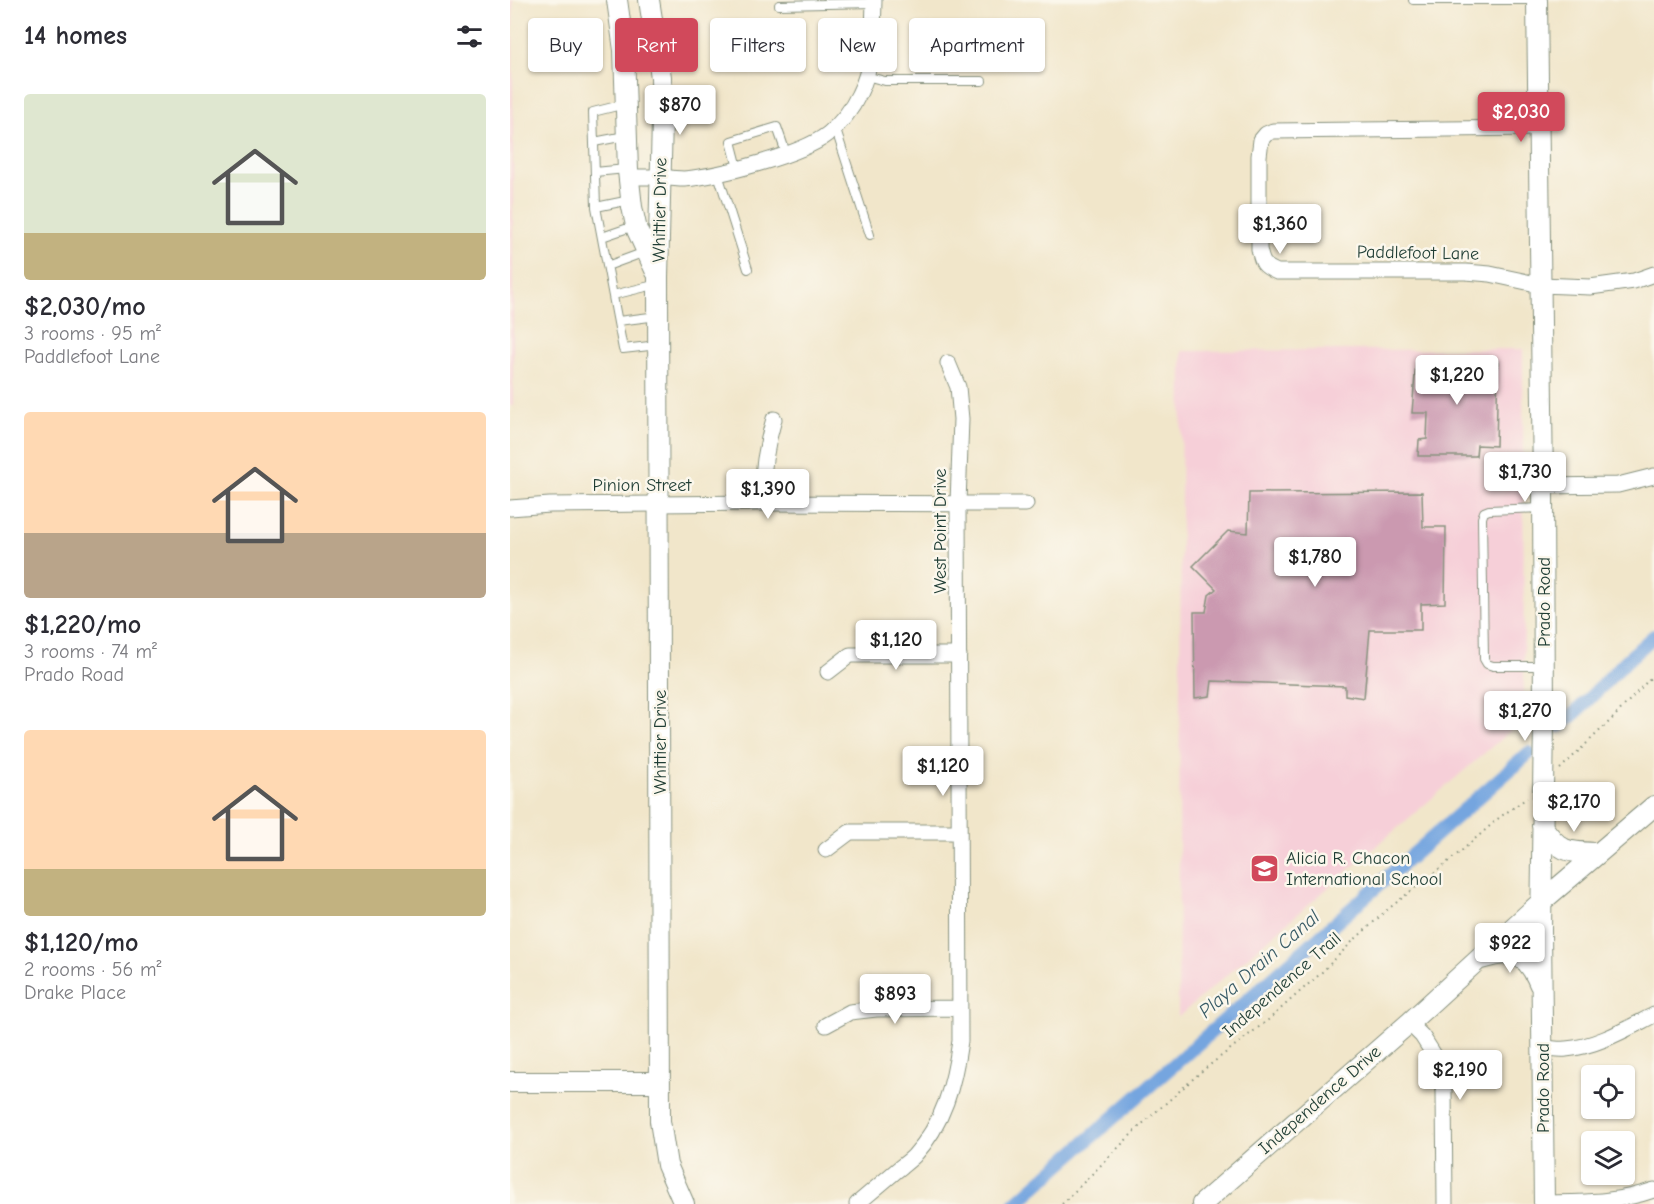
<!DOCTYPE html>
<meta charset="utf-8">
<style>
:root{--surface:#fff;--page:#f7f7f7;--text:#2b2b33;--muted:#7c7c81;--accent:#d1495b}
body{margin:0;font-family:"Comic Neue",sans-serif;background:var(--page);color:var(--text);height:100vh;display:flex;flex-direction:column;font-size:22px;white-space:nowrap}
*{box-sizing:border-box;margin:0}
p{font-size:20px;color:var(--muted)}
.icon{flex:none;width:33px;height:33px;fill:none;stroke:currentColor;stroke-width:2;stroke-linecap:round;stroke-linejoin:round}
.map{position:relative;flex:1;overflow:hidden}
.panel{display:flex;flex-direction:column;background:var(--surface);width:510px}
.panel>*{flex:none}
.hud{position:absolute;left:18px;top:18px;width:570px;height:54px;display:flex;gap:12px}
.controls{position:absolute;left:1071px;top:1065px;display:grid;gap:12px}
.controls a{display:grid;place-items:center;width:54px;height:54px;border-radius:6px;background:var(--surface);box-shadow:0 2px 4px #0004;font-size:30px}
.price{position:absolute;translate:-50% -51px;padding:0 14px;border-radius:6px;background:#fff;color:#222;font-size:20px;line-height:39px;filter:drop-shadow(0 2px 3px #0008)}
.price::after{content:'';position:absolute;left:50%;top:36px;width:18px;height:14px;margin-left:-9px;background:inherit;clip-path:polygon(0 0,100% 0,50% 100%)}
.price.current{background:var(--accent);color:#fff}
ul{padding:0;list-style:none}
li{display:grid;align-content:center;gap:12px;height:318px;padding:0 24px}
li span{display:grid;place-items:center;height:186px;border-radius:6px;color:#555}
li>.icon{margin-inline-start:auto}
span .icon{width:108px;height:108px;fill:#fffc;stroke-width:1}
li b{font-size:26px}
h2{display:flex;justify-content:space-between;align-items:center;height:72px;padding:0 24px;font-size:26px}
.tag{padding:0 21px;border-radius:6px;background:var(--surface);box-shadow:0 2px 4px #0004;font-size:21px;line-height:54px}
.tag.current{background:var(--accent);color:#fff}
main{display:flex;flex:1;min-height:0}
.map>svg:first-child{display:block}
.built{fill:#f6cfd8}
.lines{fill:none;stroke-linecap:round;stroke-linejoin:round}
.canal{stroke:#75a5df;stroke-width:14}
.building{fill:#cb99b0}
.lane-casing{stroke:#88927f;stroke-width:10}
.street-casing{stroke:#88927f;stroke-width:17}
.secondary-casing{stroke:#88927f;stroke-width:22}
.path{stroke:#88927f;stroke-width:2;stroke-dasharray:1.5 4.5;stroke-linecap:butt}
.lane{stroke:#fff;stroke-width:8}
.street{stroke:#fff;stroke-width:15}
.secondary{stroke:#fff;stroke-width:20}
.labels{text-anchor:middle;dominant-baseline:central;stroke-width:5;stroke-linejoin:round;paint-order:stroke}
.street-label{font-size:18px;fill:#1f3d34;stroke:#fbf7ec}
.poi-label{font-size:18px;fill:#1f3d34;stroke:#fbf7ec;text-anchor:start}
.water-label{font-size:20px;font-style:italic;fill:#395c67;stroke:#fbf7ec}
</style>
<main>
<section class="panel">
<h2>14 homes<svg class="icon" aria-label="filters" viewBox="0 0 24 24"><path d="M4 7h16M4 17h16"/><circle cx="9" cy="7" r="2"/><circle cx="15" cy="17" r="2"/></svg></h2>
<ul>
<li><span style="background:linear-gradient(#dfe7d0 75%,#c2b280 0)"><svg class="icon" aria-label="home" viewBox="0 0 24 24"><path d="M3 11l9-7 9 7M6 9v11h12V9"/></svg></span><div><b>$2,030/mo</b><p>3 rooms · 95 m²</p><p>Paddlefoot Lane</p></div></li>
<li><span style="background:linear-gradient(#ffd9b3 65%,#b9a48a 0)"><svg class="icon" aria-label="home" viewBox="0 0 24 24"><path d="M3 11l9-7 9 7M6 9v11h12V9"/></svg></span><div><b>$1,220/mo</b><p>3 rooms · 74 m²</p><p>Prado Road</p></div></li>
<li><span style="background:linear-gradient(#ffd9b3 75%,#c2b280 0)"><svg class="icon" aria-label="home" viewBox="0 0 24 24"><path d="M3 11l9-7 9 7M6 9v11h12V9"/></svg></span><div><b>$1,120/mo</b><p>2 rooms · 56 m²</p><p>Drake Place</p></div></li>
</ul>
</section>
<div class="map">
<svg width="1144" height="1204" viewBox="0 0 1144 1204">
<rect width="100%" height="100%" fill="#fbf7ec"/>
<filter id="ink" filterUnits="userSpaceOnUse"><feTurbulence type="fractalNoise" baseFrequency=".0167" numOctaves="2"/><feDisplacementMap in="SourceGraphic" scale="12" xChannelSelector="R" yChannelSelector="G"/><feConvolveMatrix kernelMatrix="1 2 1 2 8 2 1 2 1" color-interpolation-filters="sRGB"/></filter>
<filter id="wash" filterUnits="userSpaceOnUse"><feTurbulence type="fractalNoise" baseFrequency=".008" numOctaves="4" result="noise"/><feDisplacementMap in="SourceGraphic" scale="24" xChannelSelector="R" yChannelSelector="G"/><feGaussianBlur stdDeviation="1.35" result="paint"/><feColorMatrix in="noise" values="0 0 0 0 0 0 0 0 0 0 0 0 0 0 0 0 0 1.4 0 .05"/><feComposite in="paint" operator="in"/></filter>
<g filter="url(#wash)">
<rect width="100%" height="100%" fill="#f1e6ca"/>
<!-- built -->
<path class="built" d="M0 0H3V406H0Z
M1013 349 1014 719 668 1017 672 351Z"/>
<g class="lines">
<!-- canal -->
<path class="canal" d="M1050 726 1065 713 1116 661 1144 636
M505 1204 1019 753"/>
</g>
<g id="blocks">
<!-- building -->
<path class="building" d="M988 361 986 446 967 445 966 456H908L909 440 917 439 918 413H902L906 362Z
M912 492 913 527H936L935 603 911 604V630H860L854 698 835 695V686L702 681 700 696 685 698 684 612H696L699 595 706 589 683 566 718 531 738 533 739 493Z"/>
</g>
</g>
<g filter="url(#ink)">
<use href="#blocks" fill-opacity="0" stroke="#88927f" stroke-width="1.5"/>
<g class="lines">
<defs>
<path id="lane" d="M903 0H1026
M269 5 364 3
M356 76 375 81H472
M115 104 83 112 86 207 113 349 148 345
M325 127 360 235
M84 142 115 136
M228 168 221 141 267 127 276 153
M85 172 116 169
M208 174 238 269
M86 207 120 200
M92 237 124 226
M97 266 135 252
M103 295 148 284
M108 321 148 316
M1032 508 979 510 974 512 972 518 974 659 977 664 983 666H1033"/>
<path id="street" d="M1029 128 763 131 756 134 751 140 749 156V249C752 263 753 266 767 272H956L980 274 1031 285 1080 287 1124 281 1144 274
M119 177C130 177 141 177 151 177 159 178 167 179 174 179 209 176 291 155 318 134 330 124 342 109 349 94 364 65 363 32 364 0
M1033 486 1108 485 1144 476
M251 503C252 473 255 449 264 419
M0 508 40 505 251 503 516 504
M318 672 340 655H449
M316 850 340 832H449
M899 1023 912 1036 926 1058 934 1091 935 1204
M316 1025 340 1012 366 1009 449 1008
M1033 1048C1041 1048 1049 1050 1056 1049 1086 1047 1118 1028 1144 1015
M1034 1203C1073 1202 1106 1203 1144 1190
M347 1204C360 1193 373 1182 386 1171 392 1166 399 1161 404 1156 434 1123 444 1084 450 1041L448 503 451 419 448 387 438 363"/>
<path id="secondary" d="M107 0 114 50 118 171 122 207 127 230 146 272
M139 0 151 77 152 121 148 277 150 1121 157 1165 174 1204
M1027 0 1033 486 1034 721 1031 930 1034 1204
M1032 826C1051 853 1056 852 1088 853
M971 959C1004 949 1017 953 1030 985
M0 1082H150
M692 1204 899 1023 1031 902 1144 806"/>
</defs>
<!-- lane casing -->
<use href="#lane" class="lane-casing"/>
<!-- street casing -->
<use href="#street" class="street-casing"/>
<!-- secondary casing -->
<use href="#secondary" class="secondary-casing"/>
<!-- path -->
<path class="path" d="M1050 769 1102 719 1144 674
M552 1204 630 1126 692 1071 758 1020 810 974 842 942 877 910 949 853 990 817 1017 798"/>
<!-- lane -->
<use href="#lane" class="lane"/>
<!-- street -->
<use href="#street" class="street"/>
<!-- secondary -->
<use href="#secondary" class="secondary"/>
</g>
</g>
<!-- icons -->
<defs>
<symbol id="school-square" viewBox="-11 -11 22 22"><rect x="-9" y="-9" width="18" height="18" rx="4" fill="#d1495b" stroke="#fbf7ec"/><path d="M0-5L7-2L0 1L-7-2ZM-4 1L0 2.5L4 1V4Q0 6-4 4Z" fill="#fff"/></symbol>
</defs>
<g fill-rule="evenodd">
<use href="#school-square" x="738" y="852" width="33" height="33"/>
</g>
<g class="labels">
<!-- street labels -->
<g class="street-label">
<text transform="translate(150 210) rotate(-89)">Whittier Drive</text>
<text transform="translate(908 253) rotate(1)">Paddlefoot Lane</text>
<text x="132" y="485">Pinion Street</text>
<text transform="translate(430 531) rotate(-90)">West Point Drive</text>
<text transform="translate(1034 602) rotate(-90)">Prado Road</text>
<text transform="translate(150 742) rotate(-90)">Whittier Drive</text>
<text transform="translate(772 985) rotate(-41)">Independence Trail</text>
<text transform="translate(1033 1088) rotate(-90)">Prado Road</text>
<text transform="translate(810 1100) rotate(-41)">Independence Drive</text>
</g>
<!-- poi labels -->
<g class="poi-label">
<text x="776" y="858">Alicia R. Chacon<tspan x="776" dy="21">International School</tspan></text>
</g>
<!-- water labels -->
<g class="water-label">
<text transform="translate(749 964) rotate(-41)">Playa Drain Canal</text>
</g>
</g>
</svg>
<div class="controls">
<a><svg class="icon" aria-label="locate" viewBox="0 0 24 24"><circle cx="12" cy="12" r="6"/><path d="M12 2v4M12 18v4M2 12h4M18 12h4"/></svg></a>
<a><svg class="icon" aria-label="layers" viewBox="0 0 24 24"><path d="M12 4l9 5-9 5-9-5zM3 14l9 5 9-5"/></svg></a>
</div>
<b class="price" style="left:170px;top:136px">$870</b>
<b class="price current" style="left:1011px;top:143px">$2,030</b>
<b class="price" style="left:770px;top:255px">$1,360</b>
<b class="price" style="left:947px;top:406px">$1,220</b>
<b class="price" style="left:1015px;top:503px">$1,730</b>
<b class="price" style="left:258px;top:520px">$1,390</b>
<b class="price" style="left:805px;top:588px">$1,780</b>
<b class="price" style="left:386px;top:671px">$1,120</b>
<b class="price" style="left:1015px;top:742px">$1,270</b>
<b class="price" style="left:433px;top:797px">$1,120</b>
<b class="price" style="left:1064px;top:833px">$2,170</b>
<b class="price" style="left:1000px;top:974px">$922</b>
<b class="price" style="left:385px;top:1025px">$893</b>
<b class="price" style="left:950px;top:1101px">$2,190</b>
<div class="hud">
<a class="tag">Buy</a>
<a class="tag current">Rent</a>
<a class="tag">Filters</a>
<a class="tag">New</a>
<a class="tag">Apartment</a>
</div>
</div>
</main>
